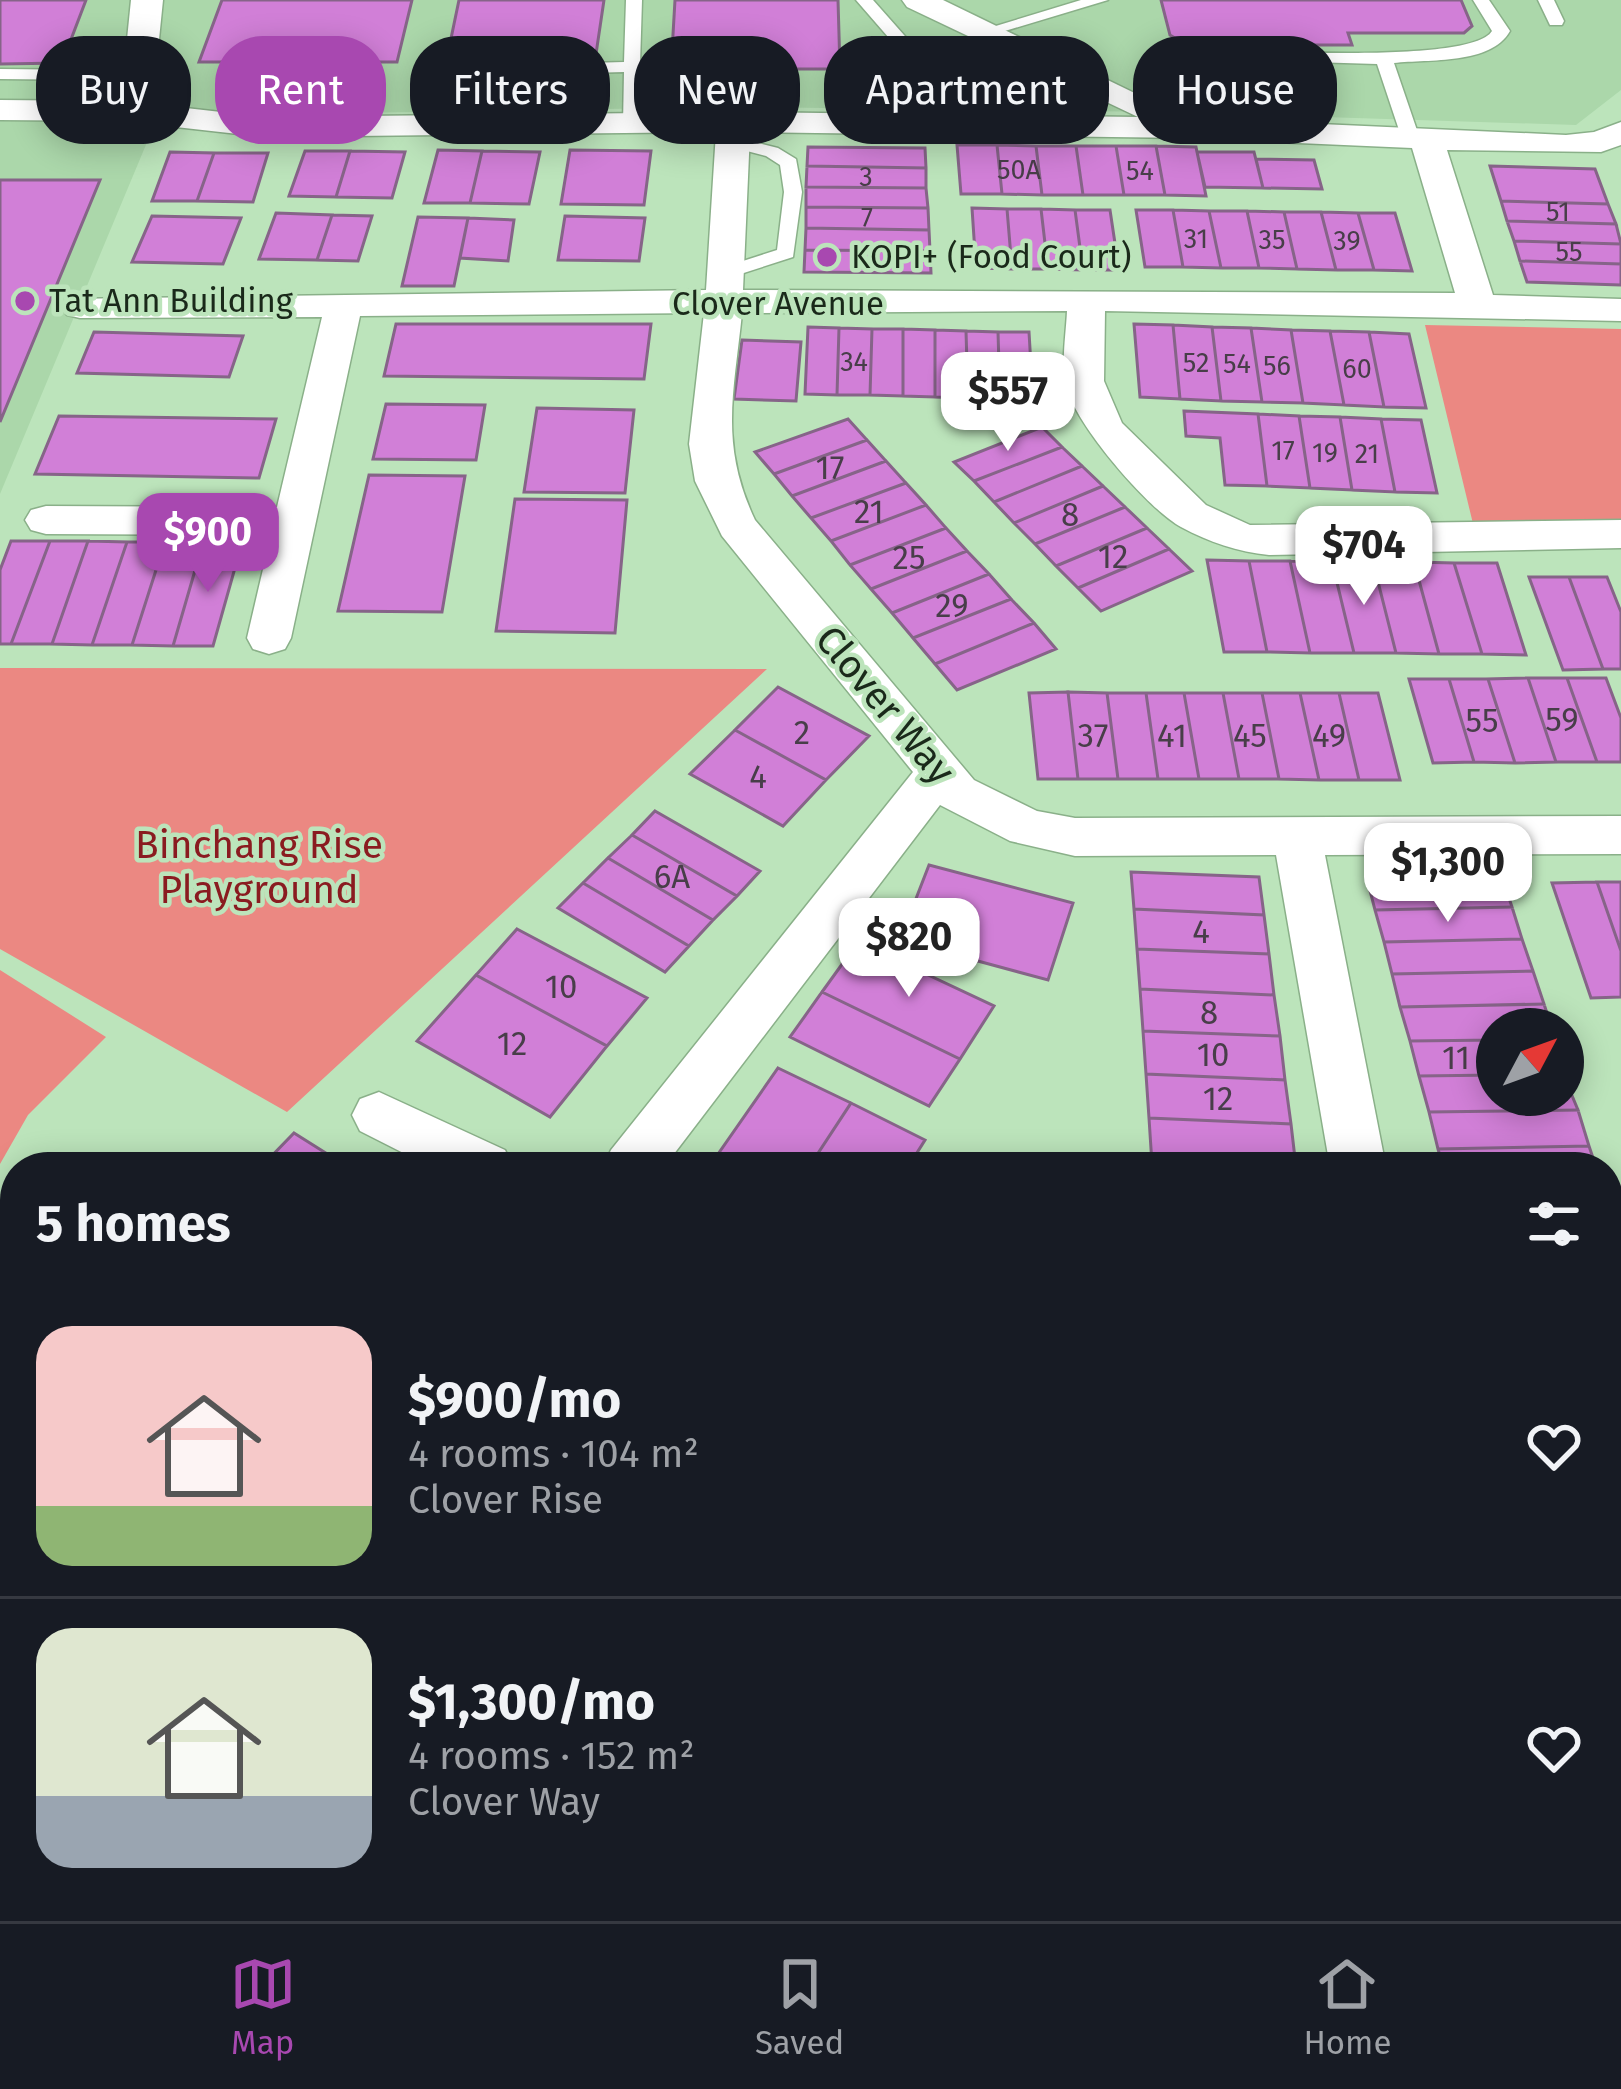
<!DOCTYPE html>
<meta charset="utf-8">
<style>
:root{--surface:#171b24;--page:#20242c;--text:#f1f3f6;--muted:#9ea1a6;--line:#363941;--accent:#a848b0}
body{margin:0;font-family:"Fira Sans",sans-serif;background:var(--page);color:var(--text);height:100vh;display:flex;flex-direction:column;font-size:45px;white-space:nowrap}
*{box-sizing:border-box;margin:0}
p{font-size:39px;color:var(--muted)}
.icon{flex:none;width:66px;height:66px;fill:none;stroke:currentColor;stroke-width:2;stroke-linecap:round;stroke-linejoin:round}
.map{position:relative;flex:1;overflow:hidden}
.drawer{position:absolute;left:0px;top:1152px;width:1623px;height:771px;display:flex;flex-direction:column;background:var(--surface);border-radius:48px 48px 0 0;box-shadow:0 6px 30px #0003}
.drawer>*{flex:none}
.banner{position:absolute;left:36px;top:36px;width:1551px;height:108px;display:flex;gap:24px}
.needle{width:78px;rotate:49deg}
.buttons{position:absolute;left:1476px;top:1008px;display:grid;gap:24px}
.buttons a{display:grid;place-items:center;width:108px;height:108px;border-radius:50%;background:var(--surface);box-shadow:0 6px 30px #0003;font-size:60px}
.price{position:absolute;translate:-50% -102px;padding:0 27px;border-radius:24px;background:#fff;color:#222;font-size:39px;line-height:78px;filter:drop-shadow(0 3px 6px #0008)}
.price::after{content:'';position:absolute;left:50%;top:72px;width:36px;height:27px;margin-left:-18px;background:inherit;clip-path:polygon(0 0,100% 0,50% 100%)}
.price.active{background:var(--accent);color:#fff}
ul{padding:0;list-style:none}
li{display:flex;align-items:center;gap:36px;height:300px;padding:0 36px}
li+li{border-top:3px solid var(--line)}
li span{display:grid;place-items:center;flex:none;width:336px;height:240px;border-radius:36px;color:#555}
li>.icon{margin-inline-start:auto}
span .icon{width:144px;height:144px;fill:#fffc;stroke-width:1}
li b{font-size:51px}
h2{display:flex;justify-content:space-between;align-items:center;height:144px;padding:0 36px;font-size:51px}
.pill{padding:0 42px;border-radius:48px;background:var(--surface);box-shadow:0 6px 30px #0003;font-size:42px;line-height:108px}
.pill.active{background:var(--accent);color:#fff}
.dock{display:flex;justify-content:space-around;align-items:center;height:168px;border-top:3px solid var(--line);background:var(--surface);font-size:33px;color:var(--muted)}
.dock a{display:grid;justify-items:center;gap:6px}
.dock .active{color:var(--accent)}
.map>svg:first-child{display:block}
.built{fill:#abd7aa}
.green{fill:#eb8882}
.building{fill:#d17fd7;stroke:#866488;stroke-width:3}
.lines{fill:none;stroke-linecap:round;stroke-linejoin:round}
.service-casing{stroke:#8ab089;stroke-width:3}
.minor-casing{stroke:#8ab089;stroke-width:3}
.tertiary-casing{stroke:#8ab089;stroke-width:3}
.service{fill:#fff;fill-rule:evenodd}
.minor{fill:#fff;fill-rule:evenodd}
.tertiary{fill:#fff;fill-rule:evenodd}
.poi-dot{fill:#a848b0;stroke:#bce4bb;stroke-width:4.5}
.labels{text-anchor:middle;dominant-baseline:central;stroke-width:9;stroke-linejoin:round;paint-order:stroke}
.far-number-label{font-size:27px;fill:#483e49}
.far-poi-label{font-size:33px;fill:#1a291a;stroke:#bce4bb;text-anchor:start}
.far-street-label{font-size:33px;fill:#1a291a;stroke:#bce4bb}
.number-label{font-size:33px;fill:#483e49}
.street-label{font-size:39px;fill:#1a291a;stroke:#bce4bb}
.park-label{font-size:39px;fill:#8a1b20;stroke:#bce4bb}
</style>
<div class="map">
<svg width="1621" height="1921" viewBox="0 0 1621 1921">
<rect width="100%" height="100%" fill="#bce4bb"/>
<!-- built -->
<path class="built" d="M0 0H1621V90L1576 125 1164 112 733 107 158 116 0 494Z
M0 1689 15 1698V1908H367L389 1921H0Z"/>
<!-- green -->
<path class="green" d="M1425 325 1621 329V530L1475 532Z
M0 668 767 669 287 1112 0 949Z
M0 970 106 1037 28 1115 0 1164Z"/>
<!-- building -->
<path class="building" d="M0 0H86L62 63 0 64Z
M222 0H412L397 62H199Z
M459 0H604L596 54 448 53Z
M675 0H838L840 69H671Z
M1161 0H1461L1472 26 1464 33H1348L1352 45H1186L1170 35Z
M957 145H997L1002 194H961Z
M997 145 1036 146 1042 195 1002 194Z
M1036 146H1076L1083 195H1042Z
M1076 146H1116L1124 195H1083Z
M1116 146H1156L1165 195H1124Z
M1156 146 1196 147 1206 196 1165 195Z
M808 147 925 148 926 168 807 166Z
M438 150 482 151 470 203H424Z
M570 150 651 151 644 205 561 204Z
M305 151H350L336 197 289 196Z
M350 151 405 152 392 198 336 197Z
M482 151 540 152 529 204 470 203Z
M170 152 214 153 197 201H152Z
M1197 152H1254L1263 188 1205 187Z
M214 153H268L253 202 197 201Z
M1256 159 1314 160 1322 189 1263 188Z
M807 166 926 168V188L806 187Z
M1490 166 1595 169 1608 204 1501 201Z
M0 180H100L0 422Z
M806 187 926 188 928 208 806 207Z
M1501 201 1608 204 1616 224 1507 221Z
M806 207 928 208 929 230 806 228Z
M972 208 1007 209 1012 269 976 268Z
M1007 209H1041L1048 269H1012Z
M1041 209 1075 210 1083 270 1048 269Z
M1075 210H1110L1119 270H1083Z
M1136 210H1173L1183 267H1145Z
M1173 210 1209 211 1221 268 1183 267Z
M1209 211H1247L1259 268H1221Z
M1247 211 1284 212 1297 269 1259 268Z
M1284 212H1321L1336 270 1297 269Z
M1321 212 1358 213 1374 270H1336Z
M276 213 332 215 317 260 259 259Z
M1358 213H1395L1412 271 1374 270Z
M332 215 372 216 358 261 317 260Z
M152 216 241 218 223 264 132 262Z
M565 216 645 218 639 261 558 260Z
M418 217 468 218 454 286H402Z
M468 218 514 220 508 261 460 258Z
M1507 221 1616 224 1621 244 1514 241Z
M806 228 929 230 930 251 805 250Z
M1514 241 1621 244V264L1520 261Z
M805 250 930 251 931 273 804 272Z
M1520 261 1621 264V285L1527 282Z
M396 324H651L644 379 384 376Z
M1134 324 1173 325 1180 399 1140 397Z
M1173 325 1212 327 1221 401 1180 399Z
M808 327 839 328 837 395 805 394Z
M1212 327 1251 328 1262 402 1221 401Z
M839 328 872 329 870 395H837Z
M1251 328 1291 330 1303 403 1262 402Z
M872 329H903V396L870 395Z
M903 329 935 330V397L903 396Z
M935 330 966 331 968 398 935 397Z
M1291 330 1330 331 1344 405 1303 403Z
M966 331 998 332 1000 399 968 398Z
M1330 331 1369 332 1384 407 1344 405Z
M94 332 243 336 229 377 77 373Z
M998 332H1029L1033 400 1000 399Z
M1369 332 1409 334 1426 408 1384 407Z
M742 340 801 342 796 401 734 399Z
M386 404 485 405 476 460 373 459Z
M537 408 634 410 625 493 524 492Z
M1184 411 1258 414 1267 486 1225 485 1220 438 1186 436Z
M1258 414 1299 416 1310 488 1267 486Z
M59 416 276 419 259 478 35 474Z
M1299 416 1340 417 1352 490 1310 488Z
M1340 417 1381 419 1395 492 1352 490Z
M848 419 867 440 774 474 755 452Z
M1381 419 1421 420 1437 493 1395 492Z
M1042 427 1062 447 974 481 954 462Z
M867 440 886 461 792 496 774 474Z
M1062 447 1082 466 994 502 974 481Z
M886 461 906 483 811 518 792 496Z
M1082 466 1103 486 1014 523 994 502Z
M369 475 465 476 442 612 338 611Z
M906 483 926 505 831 541 811 518Z
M1103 486 1125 507 1035 544 1014 523Z
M515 499 627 500 615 633 496 631Z
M926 505 946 528 850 565 831 541Z
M1125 507 1147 528 1056 566 1035 544Z
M946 528 967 551 871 589 850 565Z
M1147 528 1169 549 1078 588 1056 566Z
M11 541H50L11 644H0V570Z
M50 541H88L52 644H11Z
M88 541 127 542 92 645 52 644Z
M127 542H165L132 645H92Z
M165 542 203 543 173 646 132 645Z
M203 543H242L213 646H173Z
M1169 549 1192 571 1101 611 1078 588Z
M967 551 989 574 892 613 871 589Z
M1207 560 1249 561 1267 652H1224Z
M1249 561H1290L1310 653 1267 652Z
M1290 561 1332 562 1354 653H1310Z
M1332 562H1373L1396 653H1354Z
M1373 562H1414L1439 654 1396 653Z
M1414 562 1454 563 1482 654H1439Z
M1454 563H1497L1526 655 1482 654Z
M989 574 1011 599 913 638 892 613Z
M1529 577H1569L1603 669 1563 670Z
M1569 577H1607L1621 612V669H1603Z
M1011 599 1034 623 935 664 913 638Z
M1034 623 1056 649 957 690 935 664Z
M1528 678H1567L1597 762H1556Z
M1528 678 1556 762 1515 763 1488 679Z
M1567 678H1606L1621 718V762H1597Z
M1409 679H1449L1474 762 1433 763Z
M1449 679H1488L1515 763 1474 762Z
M778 687 869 736 826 780 735 730Z
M1068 692 1078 779H1038L1029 693Z
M1068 692 1107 693 1118 779H1078Z
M1107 693H1146L1158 779H1118Z
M1146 693H1184L1199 779H1158Z
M1184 693H1223L1239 779H1199Z
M1223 693H1262L1279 779H1239Z
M1262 693H1300L1319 780 1279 779Z
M1300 693H1339L1359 780H1319Z
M1339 693H1378L1400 780H1359Z
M735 730 826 780 783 826 690 774Z
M655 811 760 871 737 896 632 835Z
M632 835 737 896 713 920 608 858Z
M608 858 713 920 689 946 583 883Z
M929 865 1073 903 1048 980 900 940Z
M1131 872 1259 877 1264 915 1134 909Z
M1502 877 1512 907 1375 910 1367 879Z
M1597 882 1621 951V997L1591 998 1552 883Z
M1597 882H1621V951Z
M583 883 689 946 665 972 558 908Z
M1512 907 1522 939 1384 942 1375 910Z
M1134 909 1264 915 1269 954 1137 949Z
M517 929 647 998 607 1046 476 975Z
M1522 939 1533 971 1392 974 1384 942Z
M858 942 994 1006 960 1059 822 992Z
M1137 949 1269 954 1274 995 1140 989Z
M1533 971 1544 1004 1400 1007 1392 974Z
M476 975 607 1046 550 1117 417 1041Z
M1140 989 1274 995 1280 1036 1143 1031Z
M822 992 960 1059 929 1106 790 1037Z
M1544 1004 1552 1029H1497V1040L1410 1041 1400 1007Z
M1143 1031 1280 1036 1285 1080 1146 1074Z
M1497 1040V1075L1419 1076 1410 1041Z
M778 1068 851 1103 809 1167H709Z
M1146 1074 1285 1080 1291 1124 1149 1118Z
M1563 1074 1578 1110 1429 1112 1419 1076 1497 1075V1095H1563Z
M851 1103 925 1140 908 1167H809Z
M1578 1110 1589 1146 1438 1149 1429 1112Z
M1149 1118 1291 1124 1296 1167 1152 1164Z
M294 1133 348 1167H261Z
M1589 1146 1596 1167H1443L1438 1149Z
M1608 1224H1614L1621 1263 1608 1264Z
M1621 1458V1572L1608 1541V1460Z
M1609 1881 1621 1888V1921H1599L1602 1908H1608Z
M1293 1908H1370L1366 1921H1288Z
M1370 1908H1447L1443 1921H1366Z
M1447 1908H1525L1521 1921H1443Z
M1525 1908H1602L1599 1921H1521Z"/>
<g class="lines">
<defs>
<path id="service" d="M626 0H642L638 128 623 124 624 72 480 76 462 86 453 130 438 126 445 83 477 66 624 62Z
M856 0H873L919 52 932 129 917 125 902 53Z
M1081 0H1108L985 37 976 32Z
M1473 0H1489L1510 31C1491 65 1429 59 1394 63L1420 139 1411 144 1402 139 1377 64 1177 58 1168 53 1177 48C1226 49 1471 66 1492 31Z
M1538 0H1554L1564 21 1562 25H1550Z
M0 69 96 70 105 75 96 80 0 79Z
M730 136 778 148 796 159 802 192 793 257 725 279 715 273 718 269 777 250 784 192 780 165 766 156 724 145 721 141Z
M68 1908H106L110 1921H72Z"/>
<path id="minor" d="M131 0H163L157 59 142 103 264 117 736 112 1138 117 907 7 902 0H943L1186 118 1566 135 1594 132 1621 122V145L1601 152 1447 150 1493 295 1621 299V321L1105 311 1104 381 1122 423 1206 505 1250 525 1621 520V548L1269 555C1238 552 1209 542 1181 527 1148 509 1073 422 1066 385 1061 362 1066 334 1067 311L742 313C734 393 719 444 755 520L974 780 1037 811 1075 818 1621 816V854L1325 855 1386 1167H1330L1276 855 1075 856 1010 841 940 805 664 1167H603L611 1150 913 772 722 536 695 481 689 444 704 313 360 316 291 638 285 649 269 654 253 649 247 638 271 535 46 534 31 530 25 520 31 510 46 506 277 507 322 317 80 318 67 315 61 307 67 299 706 290 716 132 264 137 122 121 0 120V100L109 101 125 59ZM750 132 1188 138 1412 148 1455 293 743 290Z
M379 1092 505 1150 513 1167H431L360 1131 352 1115 360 1099Z
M1621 1349V1405L1608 1407V1351Z
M1608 1767 1621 1772V1841L1608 1836Z"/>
<path id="tertiary" d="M0 1436 15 1442V1523L0 1517Z
M634 1908H829L835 1921H639Z"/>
</defs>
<!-- service casing -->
<use href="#service" class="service-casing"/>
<!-- minor casing -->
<use href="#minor" class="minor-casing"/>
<!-- tertiary casing -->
<use href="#tertiary" class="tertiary-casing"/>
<!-- service -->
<use href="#service" class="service"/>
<!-- minor -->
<use href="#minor" class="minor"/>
<!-- tertiary -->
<use href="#tertiary" class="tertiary"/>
</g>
<!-- markers -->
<g class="poi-dot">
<circle cx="827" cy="257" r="12"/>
<circle cx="25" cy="301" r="12"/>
</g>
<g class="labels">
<!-- far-number labels -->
<g class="far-number-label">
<text x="1019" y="170">50A</text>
<text x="1140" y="171">54</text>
<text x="866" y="177">3</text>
<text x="1558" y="212">51</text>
<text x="867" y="218">7</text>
<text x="1196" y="239">31</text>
<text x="1272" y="240">35</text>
<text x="1347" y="241">39</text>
<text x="1569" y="252">55</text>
<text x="854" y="362">34</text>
<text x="1196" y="363">52</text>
<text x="1237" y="364">54</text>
<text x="1277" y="366">56</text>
<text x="1357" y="369">60</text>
<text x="1283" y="451">17</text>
<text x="1325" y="453">19</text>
<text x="1367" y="454">21</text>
</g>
<!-- far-poi labels -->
<g class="far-poi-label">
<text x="851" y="257">KOPI+ (Food Court)</text>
<text x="49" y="301">Tat Ann Building</text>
</g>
<!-- far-street labels -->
<g class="far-street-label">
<text x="778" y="304">Clover Avenue</text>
</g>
<!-- number labels -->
<g class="number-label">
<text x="830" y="468">17</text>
<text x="869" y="512">21</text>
<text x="1070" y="515">8</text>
<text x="1113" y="557">12</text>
<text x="909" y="558">25</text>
<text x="952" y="606">29</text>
<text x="1562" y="720">59</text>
<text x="1482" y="721">55</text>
<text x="802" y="733">2</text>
<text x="1093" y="736">37</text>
<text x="1172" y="736">41</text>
<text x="1250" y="736">45</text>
<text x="1329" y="736">49</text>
<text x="758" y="777">4</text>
<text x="672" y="877">6A</text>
<text x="1201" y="932">4</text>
<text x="561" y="987">10</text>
<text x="1209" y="1013">8</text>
<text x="512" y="1044">12</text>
<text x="1213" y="1055">10</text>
<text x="1456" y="1058">11</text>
<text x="1218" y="1099">12</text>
</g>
<!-- street labels -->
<g class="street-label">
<text transform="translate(885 705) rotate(50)">Clover Way</text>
</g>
<!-- park labels -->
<g class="park-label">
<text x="259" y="845">Binchang Rise<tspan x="259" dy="45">Playground</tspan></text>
</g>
</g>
</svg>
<div class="buttons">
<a><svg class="needle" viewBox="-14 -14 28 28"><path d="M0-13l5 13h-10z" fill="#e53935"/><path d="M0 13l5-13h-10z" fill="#9ea1a6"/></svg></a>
</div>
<b class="price" style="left:1008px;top:454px">$557</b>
<b class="price active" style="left:208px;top:595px">$900</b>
<b class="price" style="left:1364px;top:608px">$704</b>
<b class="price" style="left:1448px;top:925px">$1,300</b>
<b class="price" style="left:909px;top:1000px">$820</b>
<div class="banner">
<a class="pill">Buy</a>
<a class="pill active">Rent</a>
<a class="pill">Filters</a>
<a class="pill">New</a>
<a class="pill">Apartment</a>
<a class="pill">House</a>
</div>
<section class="drawer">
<h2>5 homes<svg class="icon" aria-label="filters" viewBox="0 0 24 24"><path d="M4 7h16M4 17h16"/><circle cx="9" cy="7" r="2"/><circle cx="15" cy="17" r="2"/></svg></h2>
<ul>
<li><span style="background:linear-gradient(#f6c9c9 75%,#8fb573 0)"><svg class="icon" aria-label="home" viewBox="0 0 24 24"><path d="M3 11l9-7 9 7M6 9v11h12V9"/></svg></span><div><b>$900/mo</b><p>4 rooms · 104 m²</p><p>Clover Rise</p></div><svg class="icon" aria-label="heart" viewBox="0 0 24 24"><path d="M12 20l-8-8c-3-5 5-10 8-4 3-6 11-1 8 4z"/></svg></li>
<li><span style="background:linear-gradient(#dfe7d0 70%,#9aa5b1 0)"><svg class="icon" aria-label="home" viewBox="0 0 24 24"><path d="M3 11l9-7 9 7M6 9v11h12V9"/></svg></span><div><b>$1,300/mo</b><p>4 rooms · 152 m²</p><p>Clover Way</p></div><svg class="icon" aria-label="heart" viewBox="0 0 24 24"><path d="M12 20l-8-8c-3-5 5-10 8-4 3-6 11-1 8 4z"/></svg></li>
</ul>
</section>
</div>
<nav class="dock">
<a class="active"><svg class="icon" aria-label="map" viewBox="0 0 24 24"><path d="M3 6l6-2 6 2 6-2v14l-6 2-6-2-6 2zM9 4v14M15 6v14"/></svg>Map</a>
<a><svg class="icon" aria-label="saved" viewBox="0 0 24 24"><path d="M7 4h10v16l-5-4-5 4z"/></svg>Saved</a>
<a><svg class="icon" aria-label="home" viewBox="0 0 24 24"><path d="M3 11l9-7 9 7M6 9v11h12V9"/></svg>Home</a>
</nav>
